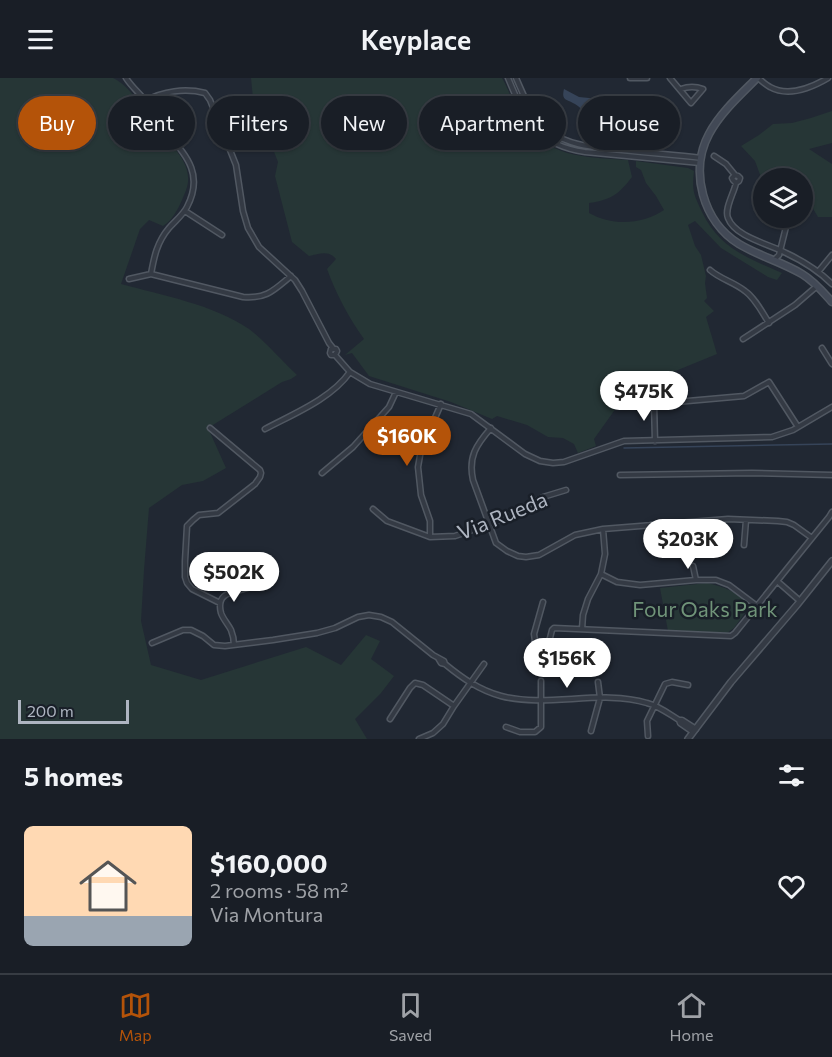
<!DOCTYPE html>
<meta charset="utf-8">
<style>
:root{--surface:#191e26;--page:#262b32;--text:#f1f3f6;--muted:#9fa2a7;--line:#373c43;--accent:#b45309}
body{margin:0;font-family:Commissioner,sans-serif;background:var(--page);color:var(--text);height:100vh;display:flex;flex-direction:column;font-size:22px;white-space:nowrap}
*{box-sizing:border-box;margin:0}
p{font-size:20px;color:var(--muted)}
.icon{flex:none;width:33px;height:33px;fill:none;stroke:currentColor;stroke-width:2;stroke-linecap:round;stroke-linejoin:round}
.map{position:relative;height:661px;overflow:hidden}
.side{display:flex;flex-direction:column;background:var(--surface);flex:1}
.side>*{flex:none}
.hud{position:absolute;left:18px;top:18px;width:796px;height:54px;display:flex;gap:12px}
.controls{position:absolute;left:753px;top:90px;display:grid;gap:12px}
.controls a{display:grid;place-items:center;width:60px;height:60px;border-radius:50%;background:var(--surface);box-shadow:0 2px 4px #0004,0 0 0 2px var(--line);font-size:30px}
.scale{position:absolute;left:18px;bottom:15px;width:111px;box-sizing:border-box;padding-left:6px;border:3px solid #aeb5c1;border-top:0;font-size:16px;line-height:21px;white-space:nowrap;color:#aeb5c1;-webkit-text-stroke:4px #191f28;paint-order:stroke}
.price{position:absolute;translate:-50% -51px;padding:0 14px;border-radius:21px;background:#fff;color:#222;font-size:20px;line-height:39px;filter:drop-shadow(0 2px 3px #0008)}
.price::after{content:'';position:absolute;left:50%;top:36px;width:18px;height:14px;margin-left:-9px;background:inherit;clip-path:polygon(0 0,100% 0,50% 100%)}
.price.selected{background:var(--accent);color:#fff}
ul{padding:0;list-style:none}
li{display:flex;align-items:center;gap:18px;height:150px;padding:0 24px}
li span{display:grid;place-items:center;flex:none;width:168px;height:120px;border-radius:9px;color:#555}
li>.icon{margin-inline-start:auto}
span .icon{width:72px;height:72px;fill:#fffc;stroke-width:1}
li b{font-size:26px}
h2{display:flex;justify-content:space-between;align-items:center;height:72px;padding:0 24px;font-size:26px}
.pill{padding:0 21px;border-radius:27px;background:var(--surface);box-shadow:0 2px 4px #0004,0 0 0 2px var(--line);font-size:21px;line-height:54px}
.pill.selected{background:var(--accent);color:#fff}
header{display:flex;justify-content:space-between;align-items:center;height:78px;padding:0 24px;background:var(--surface);font-size:27px;font-weight:600}
.dock{display:flex;justify-content:space-around;align-items:center;height:84px;border-top:2px solid var(--line);background:var(--surface);font-size:16px;color:var(--muted)}
.dock a{display:grid;justify-items:center;gap:3px}
.dock .selected{color:var(--accent)}
.map>svg:first-child{display:block}
.green{fill:#263636}
.water{fill:#364459}
.lines{fill:none;stroke-linecap:round;stroke-linejoin:round}
.stream{stroke:#364459;stroke-width:1.5}
.minor-casing{stroke:#515862;stroke-width:7}
.tertiary-casing{stroke:#515862;stroke-width:8}
.secondary-casing{stroke:#515862;stroke-width:9}
.minor{stroke:#343a44;stroke-width:4}
.tertiary{stroke:#343a44;stroke-width:5}
.secondary{stroke:#424956;stroke-width:6}
.labels{text-anchor:middle;dominant-baseline:central;stroke-width:5;stroke-linejoin:round;paint-order:stroke}
.street-label{font-size:21px;fill:#aeb5c1;stroke:#191f28}
.park-label{font-size:21px;fill:#709479;stroke:#191f28}
</style>
<header><svg class="icon" aria-label="menu" viewBox="0 0 24 24"><path d="M4 6h16M4 12h16M4 18h16"/></svg>Keyplace<svg class="icon" aria-label="search" viewBox="0 0 24 24"><circle cx="10" cy="10" r="6"/><path d="M15 15l6 6"/></svg></header>
<div class="map">
<svg width="832" height="661" viewBox="0 0 832 661">
<rect width="100%" height="100%" fill="#212833"/>
<!-- green -->
<path class="green" d="M0 0H113C132 9 141 30 153 45 164 60 188 80 188 99 189 107 185 115 182 122 178 131 172 143 163 148L149 142 140 151 121 206C161 217 215 227 249 251 266 264 281 282 297 297L291 301 282 304 208 350 226 390 203 403 182 407 149 430 144 492 141 543 151 587 201 602 306 569 341 587 366 557 380 563 371 581 394 598 381 615 355 641 367 661H0Z
M251 0H502C509 12 513 26 520 38 544 80 584 79 628 82L632 99C619 116 611 122 589 125V135C612 148 642 147 664 132L656 118 646 105 641 92 636 89V83L688 90 694 93C692 113 693 115 702 134 719 170 748 180 782 195L777 202 768 199 721 170 695 143 688 147 695 168 701 177 706 198 705 205 707 220 704 223 714 233 706 239 717 276 629 312 594 361 596 368 578 375 574 366 563 360 548 359 527 347 497 338 492 341 451 324 369 298 352 275 345 277 364 261C349 240 336 216 327 191L336 181C329 172 319 176 309 178L292 164 275 98 278 84 267 56 255 41Z
M832 33V65L809 71 832 86V139H818L808 122 803 119 802 100H764L763 102H762L755 83 741 68 759 57 773 46 792 45 811 40Z
M707 505C724 509 739 514 750 528L734 550 727 555 668 553 660 510Z"/>
<!-- water -->
<path class="water" d="M564 11 579 19 609 22 612 25 613 29 610 33 603 36 593 32C581 37 584 31 575 26 567 21 561 23 564 11Z"/>
<g class="lines">
<!-- stream -->
<path class="stream" d="M624 370 832 366"/>
<defs>
<path id="minor" d="M126 0C131 8 138 14 144 21 148 26 149 32 153 37 173 68 209 87 187 129 183 137 175 143 169 150 157 164 154 179 151 196
M508 0C525 41 536 67 585 74L700 85
M516 0C525 20 532 41 551 54 571 69 598 69 622 72 649 75 675 77 701 80
M630 0H647
M670 0 691 25 703 11C695 8 689 8 681 11
M758 0C762 3 766 7 770 9 788 19 811 10 828 0
M145 23C163 13 185 10 205 15L210 22 236 87 243 133 248 150 259 169 295 202 302 213 329 265 333 270
M714 78 726 86 735 97 738 98 740 100 739 103 736 105 733 102 732 100 735 97
M736 105C734 115 724 131 728 140 735 159 769 166 786 175 803 183 819 193 832 206
M185 133 222 157
M784 140 785 143 787 145 791 143V140
M774 182 779 177 787 145
M710 192C720 201 734 204 745 213 755 220 762 234 769 245
M818 194 832 177
M151 196 243 219C267 221 274 212 291 198
M129 201 151 196
M743 261 795 227 817 208
M822 270 832 286
M335 277 337 273 336 271H331L330 275 331 277H335L350 294 370 306 471 336 525 376 540 383 553 385 564 384 624 363 772 359 793 352 832 329
M210 350 260 392 261 395 260 399 255 406 218 435 199 437 193 442 187 448 185 483V499L187 505 192 511 220 525
M491 350C476 367 468 379 473 402L496 465 507 473 518 478 526 479 539 477 575 457 603 451 728 441 778 443 787 444 794 447 812 460
M265 351C293 336 331 321 350 294
M655 363 654 326 744 318 769 304 798 349
M322 395 353 369 389 329 396 314
M620 397 752 395 832 397
M373 431 387 443 430 459 455 458 493 445 507 439 543 419 566 412
M651 447 652 464
M430 459V443L421 417 418 389 421 372 441 326
M744 467 746 442
M693 488 696 502
M601 496 617 504 640 507 696 502H716L729 507 757 528
M777 503 800 523
M543 524 534 556 535 563 540 566 548 564 550 560 552 552 554 550 731 558 735 555 829 439 832 434
M582 551 583 537 588 521 601 496 605 476 603 451
M152 565 183 552H191L203 558 214 567 225 568 273 562 317 555 335 550 358 539 369 537 381 539 392 544 433 577 444 583 445 586
M234 567C234 562 233 557 231 552 228 546 223 541 221 535 215 512 237 515 249 509 255 506 259 501 264 496
M438 580 441 585 445 586C462 600 479 612 501 618 547 630 602 611 647 625 659 628 669 636 679 642L680 645 693 654
M390 641 410 610 415 605 423 607 454 628
M679 642H682L696 651
M506 649 520 654H535L541 649V603
M591 653 600 620 598 604
M648 658 647 643 665 606 672 604 688 607
M419 661 433 655 443 646 454 628 484 586"/>
<path id="tertiary" d="M688 661 731 604 797 527 832 483"/>
<path id="secondary" d="M757 0C740 17 720 35 709 56 689 93 703 144 739 166 759 178 782 184 802 196 814 203 823 214 832 224"/>
</defs>
<!-- minor casing -->
<use href="#minor" class="minor-casing"/>
<!-- tertiary casing -->
<use href="#tertiary" class="tertiary-casing"/>
<!-- secondary casing -->
<use href="#secondary" class="secondary-casing"/>
<!-- minor -->
<use href="#minor" class="minor"/>
<!-- tertiary -->
<use href="#tertiary" class="tertiary"/>
<!-- secondary -->
<use href="#secondary" class="secondary"/>
</g>
<g class="labels">
<!-- street labels -->
<g class="street-label">
<text transform="translate(502 437) rotate(-22)">Via Rueda</text>
</g>
<!-- park labels -->
<g class="park-label">
<text x="705" y="530">Four Oaks Park</text>
</g>
</g>
</svg>
<div class="controls">
<a><svg class="icon" aria-label="layers" viewBox="0 0 24 24"><path d="M12 4l9 5-9 5-9-5zM3 14l9 5 9-5"/></svg></a>
</div>
<div class="scale">200 m</div>
<b class="price" style="left:644px;top:344px">$475K</b>
<b class="price selected" style="left:407px;top:389px">$160K</b>
<b class="price" style="left:688px;top:492px">$203K</b>
<b class="price" style="left:234px;top:525px">$502K</b>
<b class="price" style="left:567px;top:611px">$156K</b>
<div class="hud">
<a class="pill selected">Buy</a>
<a class="pill">Rent</a>
<a class="pill">Filters</a>
<a class="pill">New</a>
<a class="pill">Apartment</a>
<a class="pill">House</a>
</div>
</div>
<section class="side">
<h2>5 homes<svg class="icon" aria-label="filters" viewBox="0 0 24 24"><path d="M4 7h16M4 17h16"/><circle cx="9" cy="7" r="2"/><circle cx="15" cy="17" r="2"/></svg></h2>
<ul>
<li><span style="background:linear-gradient(#ffd9b3 75%,#9aa5b1 0)"><svg class="icon" aria-label="home" viewBox="0 0 24 24"><path d="M3 11l9-7 9 7M6 9v11h12V9"/></svg></span><div><b>$160,000</b><p>2 rooms · 58 m²</p><p>Via Montura</p></div><svg class="icon" aria-label="heart" viewBox="0 0 24 24"><path d="M12 20l-8-8c-3-5 5-10 8-4 3-6 11-1 8 4z"/></svg></li>
</ul>
</section>
<nav class="dock">
<a class="selected"><svg class="icon" aria-label="map" viewBox="0 0 24 24"><path d="M3 6l6-2 6 2 6-2v14l-6 2-6-2-6 2zM9 4v14M15 6v14"/></svg>Map</a>
<a><svg class="icon" aria-label="saved" viewBox="0 0 24 24"><path d="M7 4h10v16l-5-4-5 4z"/></svg>Saved</a>
<a><svg class="icon" aria-label="home" viewBox="0 0 24 24"><path d="M3 11l9-7 9 7M6 9v11h12V9"/></svg>Home</a>
</nav>
